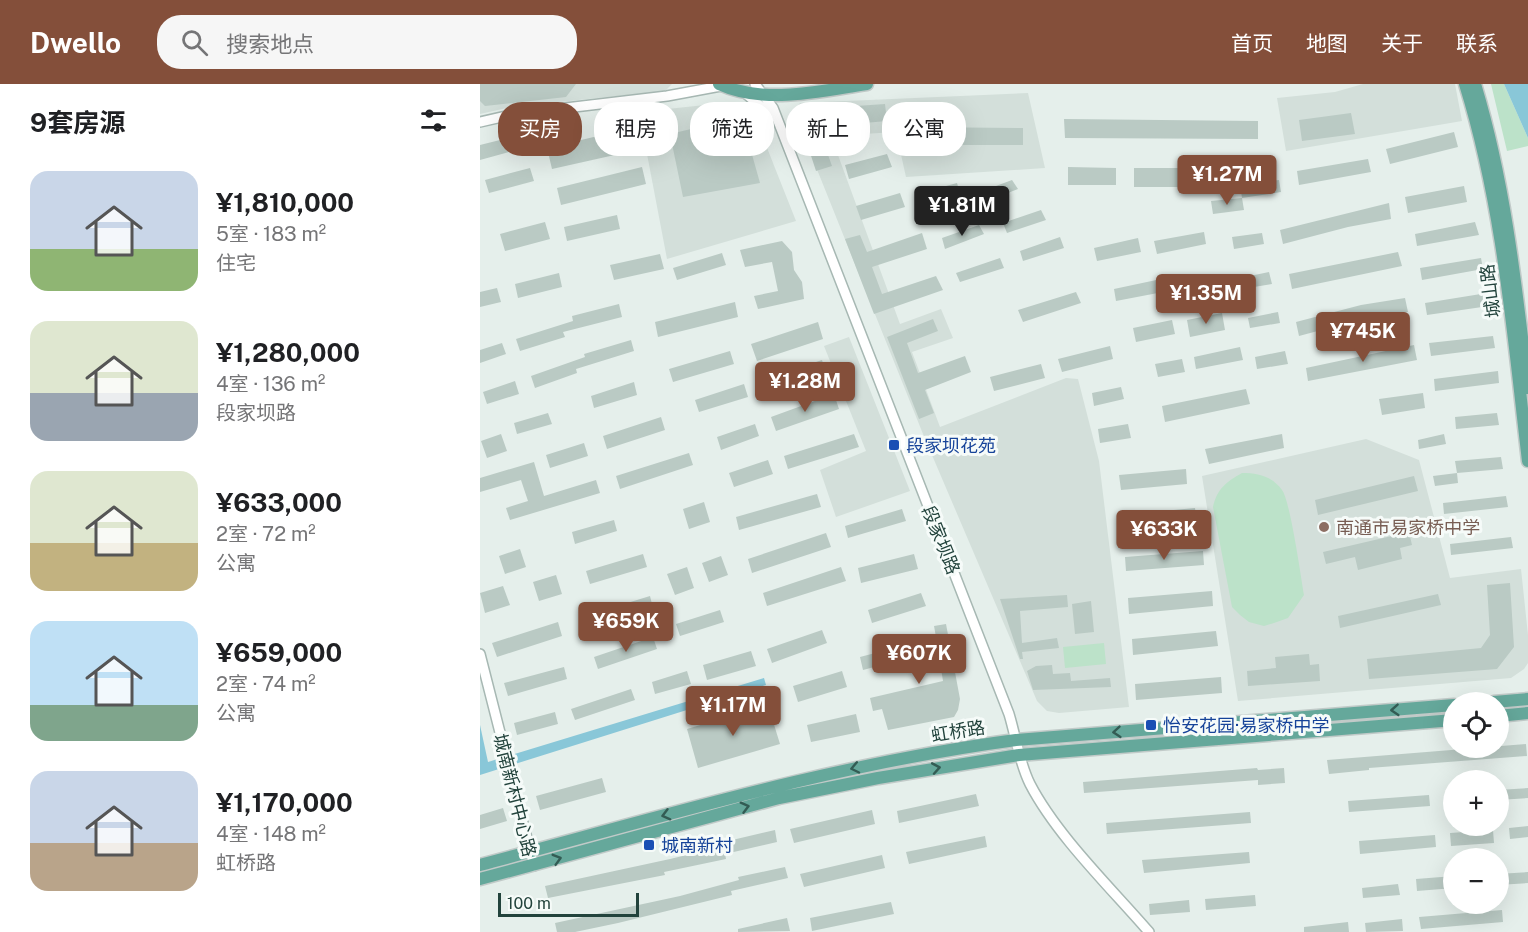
<!DOCTYPE html>
<html lang="zh">
<meta charset="utf-8">
<style>
:root{--surface:#fff;--page:#f6f6f6;--text:#202124;--muted:#757577;--accent:#844f3a}
body{margin:0;font-family:"Public Sans","Noto Sans SC",sans-serif;background:var(--page);color:var(--text);height:100vh;display:flex;flex-direction:column;font-size:22px;white-space:nowrap}
*{box-sizing:border-box;margin:0}
p{font-size:20px;color:var(--muted)}
.icon{flex:none;width:33px;height:33px;fill:none;stroke:currentColor;stroke-width:2;stroke-linecap:round;stroke-linejoin:round}
.map{position:relative;flex:1;overflow:hidden}
.details{display:flex;flex-direction:column;background:var(--surface);width:480px}
.details>*{flex:none}
.guide{position:absolute;left:18px;top:18px;width:570px;height:54px;display:flex;gap:12px}
.fabs{position:absolute;left:963px;top:608px;display:grid;gap:12px}
.fabs a{display:grid;place-items:center;width:66px;height:66px;border-radius:50%;background:var(--surface);box-shadow:0 6px 24px #0002;font-size:30px}
.scale{position:absolute;left:18px;bottom:15px;width:141px;box-sizing:border-box;padding-left:6px;border:3px solid #22433c;border-top:0;font-size:16px;line-height:21px;white-space:nowrap;color:#22433c;-webkit-text-stroke:4px #f6fbf9;paint-order:stroke}
.price{position:absolute;translate:-50% -51px;padding:0 14px;border-radius:6px;background:var(--accent);color:#fff;font-size:20px;line-height:39px;filter:drop-shadow(0 2px 3px #0008)}
.price::after{content:'';position:absolute;left:50%;top:36px;width:18px;height:14px;margin-left:-9px;background:inherit;clip-path:polygon(0 0,100% 0,50% 100%)}
.price.selected{background:#222;color:#fff}
ul{padding:0;list-style:none}
li{display:flex;align-items:center;gap:18px;height:150px;padding:0 30px}
li span{display:grid;place-items:center;flex:none;width:168px;height:120px;border-radius:18px;color:#555}
li>.icon{margin-inline-start:auto}
span .icon{width:72px;height:72px;fill:#fffc;stroke-width:1}
li b{font-size:26px}
h2{display:flex;justify-content:space-between;align-items:center;height:72px;padding:0 30px;font-size:26px}
.chip{padding:0 21px;border-radius:24px;background:var(--surface);box-shadow:0 6px 24px #0002;font-size:21px;line-height:54px}
.chip.selected{background:var(--accent);color:#fff}
header{display:flex;align-items:center;gap:36px;box-sizing:border-box;height:84px;padding:0 30px;background:var(--accent);color:#fff}
header strong{font-size:28px}
nav{display:flex;gap:33px;margin-inline-start:auto;font-size:21px}
.search{width:420px;height:54px;background:var(--page);display:flex;align-items:center;gap:15px;box-sizing:border-box;padding:0 21px;border-radius:24px;color:var(--muted);font-size:22px}
main{display:flex;flex:1;min-height:0}
.map>svg:first-child{display:block}
.built{fill:#d3dfda}
.green{fill:#bce2c9}
.water{fill:#89c7d8}
.building{fill:#bacac4}
.lines{fill:none;stroke-linecap:round;stroke-linejoin:round}
.minor-casing{stroke:#a7b8b3;stroke-width:12}
.major-casing{stroke:#c1cac8;stroke-width:15}
.minor{stroke:#fff;stroke-width:9}
.major{stroke:#65a89b;stroke-width:12}
.oneway{stroke:#335c54}
.transit-dot{fill:#1a4fb4;stroke:#f6fbf9;stroke-width:2}
.education-dot{fill:#8d6e63;stroke:#f6fbf9;stroke-width:2}
.labels{text-anchor:middle;dominant-baseline:central;stroke-width:6;stroke-linejoin:round;paint-order:stroke}
.street-label{font-size:18px;fill:#22433c;stroke:#f6fbf9}
.transit-label{font-size:18px;fill:#164399;stroke:#f6fbf9;text-anchor:start}
.education-label{font-size:18px;fill:#785e54;stroke:#f6fbf9;text-anchor:start}
</style>
<header>
<strong>Dwello</strong>
<div class="search"><svg class="icon" aria-label="search" viewBox="0 0 24 24"><circle cx="10" cy="10" r="6"/><path d="M15 15l6 6"/></svg>搜索地点</div>
<nav><a>首页</a><a>地图</a><a>关于</a><a>联系</a></nav>
</header>
<main>
<section class="details">
<h2>9套房源<svg class="icon" aria-label="filters" viewBox="0 0 24 24"><path d="M4 7h16M4 17h16"/><circle cx="9" cy="7" r="2"/><circle cx="15" cy="17" r="2"/></svg></h2>
<ul>
<li><span style="background:linear-gradient(#c9d6e8 65%,#8fb573 0)"><svg class="icon" aria-label="home" viewBox="0 0 24 24"><path d="M3 11l9-7 9 7M6 9v11h12V9"/></svg></span><div><b>¥1,810,000</b><p>5室 · 183 m²</p><p>住宅</p></div></li>
<li><span style="background:linear-gradient(#dfe7d0 60%,#9aa5b1 0)"><svg class="icon" aria-label="home" viewBox="0 0 24 24"><path d="M3 11l9-7 9 7M6 9v11h12V9"/></svg></span><div><b>¥1,280,000</b><p>4室 · 136 m²</p><p>段家坝路</p></div></li>
<li><span style="background:linear-gradient(#dfe7d0 60%,#c2b280 0)"><svg class="icon" aria-label="home" viewBox="0 0 24 24"><path d="M3 11l9-7 9 7M6 9v11h12V9"/></svg></span><div><b>¥633,000</b><p>2室 · 72 m²</p><p>公寓</p></div></li>
<li><span style="background:linear-gradient(#bfe0f5 70%,#7fa58c 0)"><svg class="icon" aria-label="home" viewBox="0 0 24 24"><path d="M3 11l9-7 9 7M6 9v11h12V9"/></svg></span><div><b>¥659,000</b><p>2室 · 74 m²</p><p>公寓</p></div></li>
<li><span style="background:linear-gradient(#c9d6e8 60%,#b9a48a 0)"><svg class="icon" aria-label="home" viewBox="0 0 24 24"><path d="M3 11l9-7 9 7M6 9v11h12V9"/></svg></span><div><b>¥1,170,000</b><p>4室 · 148 m²</p><p>虹桥路</p></div></li>
</ul>
</section>
<div class="map">
<svg width="1048" height="848" viewBox="0 0 1048 848">
<rect width="100%" height="100%" fill="#e5efeb"/>
<!-- built -->
<path class="built" d="M0 0H192L185 7 31 23 0 30Z
M883 0H975L982 37 806 67 797 14 855 8Z
M548 9 565 84 426 93 416 48 351 52 420 240 461 225 473 254 432 268 460 343 586 294 598 295 619 377 649 623 579 629 567 627 557 617 443 350 314 28 320 19Z
M244 19 262 24 274 31 316 137 187 175 159 28Z
M369 253 430 407 356 433 340 386 386 367 344 262Z
M886 355 939 376 970 494 1041 485 1048 551V579L1044 585 1031 594 758 617 722 392Z"/>
<!-- green -->
<path class="green" d="M1011 0H1024L1048 54V62L1027 67Z
M762 389C778 389 792 392 802 406 810 416 821 493 824 511L808 534 794 539 784 542 769 538 760 531 752 523 733 423C737 405 746 398 762 389Z
M624 559 626 580 585 584 583 563Z"/>
<!-- water -->
<path class="water" d="M1024 0H1048V54Z
M284 594 286 601 0 691V641L8 678Z"/>
<!-- building -->
<path class="building" d="M0 0H96L86 13 5 22 0 17Z
M405 20 407 37 338 43 352 82 336 87 318 32 333 25Z
M871 29 875 50 822 57 819 36Z
M584 35 778 37V55L585 54Z
M432 43 543 44V61H432Z
M152 44 157 66 72 85 67 64Z
M211 45 248 72 271 67 280 99 203 113 190 50Z
M974 48 978 63 910 80 906 65Z
M40 51 43 64 0 76V61Z
M407 70 412 83 369 95 365 81Z
M888 75 891 88 819 101 817 87Z
M162 83 166 100 81 121 77 104Z
M588 83 636 84V101H588Z
M50 84 54 97 9 109 5 96Z
M654 84H703L704 103H654Z
M532 96 538 105 505 118 500 108Z
M799 96 801 108 762 114 760 100Z
M477 99 481 113 449 122 444 108Z
M984 102 987 118 928 129 925 113Z
M420 109 425 123 381 136 376 122Z
M762 114 764 126 733 130 731 117Z
M909 119 911 135 868 143 803 160 800 146Z
M561 126 566 136 527 149 523 139Z
M137 131 140 145 87 157 84 143Z
M65 138 70 155 25 167 20 150Z
M995 138 999 151 937 162 935 150Z
M499 141 504 150 465 165 462 154Z
M724 148 726 160 677 170 674 157Z
M442 149 447 165 392 183 402 210 456 192 463 206 394 230 365 155 380 151 387 168Z
M782 149 784 160 754 165 752 153Z
M580 153 584 164 543 177 540 167Z
M658 154 661 168 617 177 614 164Z
M302 157 312 168 314 186 322 198 324 215 278 225 274 212 298 207 292 178 265 183 260 166Z
M918 168 922 182 812 205 809 190Z
M242 169 246 181 197 196 193 184Z
M180 170 184 185 134 196 130 181Z
M520 174 524 184 480 198 476 189Z
M1001 174 1003 185 942 196 940 184Z
M789 188 792 200 762 205 760 194Z
M79 189 82 203 38 214 35 200Z
M732 191 735 204 698 212 694 199Z
M681 195 683 208 636 217 634 205Z
M17 204 21 218 0 223V208Z
M596 208 601 219 543 238 538 226Z
M1007 209 1009 222 947 231 945 219Z
M925 214 928 228 875 237 819 252 816 238 881 221Z
M255 218 258 233 178 253 175 238Z
M139 220 142 233 83 248 85 253 40 267 36 255 93 237 92 232Z
M798 228 800 239 770 244 768 234Z
M742 229 745 246 710 253 707 236Z
M453 235 458 247 427 259 438 289 485 272 491 288 445 306 454 329 439 335 407 253Z
M692 236 695 250 656 258 653 244Z
M338 238 343 255 277 277 271 260Z
M1013 252 1015 264 951 272 949 259Z
M151 256 154 267 96 285 97 289 55 304 51 292 105 273 104 270Z
M22 259 26 270 0 279V266Z
M934 261 937 276 828 297 826 284Z
M630 262 633 275 582 288 578 275Z
M760 263 763 276 716 285 714 273Z
M250 267 254 280 193 298 189 285Z
M805 267 808 280 777 285 775 273Z
M702 275 705 288 678 293 675 280Z
M342 276 346 289 286 308 282 296Z
M561 280 565 294 514 307 510 293Z
M1018 287 1019 299 955 307 954 295Z
M35 297 39 310 7 320 3 308Z
M154 298 157 311 114 324 111 312Z
M264 300 268 313 219 328 215 316Z
M641 303 644 315 614 322 612 309Z
M766 305 770 320 685 338 682 322Z
M943 309 945 324 902 331 899 315Z
M354 310 359 325 296 347 291 333Z
M68 329 72 340 37 350 34 339Z
M1017 329 1019 341 976 345 975 333Z
M181 333 185 346 127 365 123 352Z
M275 340 279 352 241 366 237 353Z
M648 340 651 354 620 359 618 345Z
M21 350 27 367 7 374 1 357Z
M374 350 379 363 308 385 304 372Z
M802 350 804 364 729 380 725 365Z
M964 350 966 360 939 365 938 356Z
M104 359 108 372 70 384 66 371Z
M209 369 213 381 140 405 136 392Z
M1021 373 1023 385 977 389 975 377Z
M288 376 293 390 254 403 249 389Z
M54 378 64 412 116 396 120 409 30 436 26 424 48 417 41 396 0 408V394Z
M706 385 707 400 641 406 639 391Z
M977 389 978 399 955 402 953 392Z
M934 392 938 407 838 431 835 416Z
M337 410 341 423 259 446 256 433Z
M1026 412 1028 423 964 430 963 419Z
M224 418 230 438 209 445 203 425Z
M715 424 717 439 642 446 641 431Z
M422 425 426 437 368 454 365 442Z
M134 436 137 447 95 460 92 448Z
M929 448 932 461 920 464 922 475 878 486 875 473 846 480 843 468Z
M346 449 351 463 272 489 268 475Z
M1031 453 1033 464 971 471 970 460Z
M40 465 46 483 25 490 19 472Z
M723 467 724 481 646 487 645 473Z
M163 470 167 483 110 500 106 487Z
M434 470 438 485 381 499 378 484Z
M241 472 248 491 229 498 222 479Z
M207 483 214 504 195 511 187 490Z
M361 483 366 497 287 522 283 509Z
M76 491 82 510 59 517 53 498Z
M1030 499 1034 563 1017 585 889 595 887 575 1001 564 1010 551 1007 501Z
M23 502 30 521 5 529 0 509Z
M732 507 733 522 649 530 648 514Z
M441 509 446 522 392 539 388 526Z
M958 510 961 521 860 544 858 532Z
M587 511 588 523 540 527 542 559 577 554 579 564 542 568 543 575H540L520 515Z
M170 512 173 524 122 540 118 528Z
M611 517 614 548 595 550 592 520Z
M240 526 244 538 200 552 196 540Z
M78 538 82 552 17 573 12 559Z
M466 540 480 615 478 626 474 633 408 646 402 625 393 627 390 614 463 597 458 566 383 586 380 573 456 553 454 542Z
M342 546 347 559 292 579 287 565Z
M736 547 738 562 653 571 652 555Z
M173 553 177 565 118 585 114 573Z
M271 567 276 582 227 596 223 581Z
M829 570 830 581 839 580 840 597 768 602 767 587 796 584 795 573Z
M572 581 573 590 590 589 591 597 630 594 631 603 553 606 547 587 556 582Z
M84 583 87 595 28 612 24 599Z
M207 587 211 600 175 610 172 598Z
M362 587 367 603 318 618 313 602Z
M741 593 742 609 656 616 655 600Z
M151 605 155 616 95 636 91 625Z
M288 621 300 660 218 684 207 645Z
M75 628 78 640 37 651 34 639Z
M376 630 380 648 331 658 327 641Z
M1046 660 1047 672 889 684V686L849 690 847 676Z
M777 684 778 686 804 684 805 699 778 701V696L604 709 603 698Z
M122 694 126 708 60 726 56 712Z
M1048 704V714L1018 716V706Z
M496 710 499 722 419 739 417 727Z
M949 711 950 722 869 728 868 717Z
M23 724 27 737 0 745V731Z
M392 726 395 740 314 759 310 745Z
M770 728 771 739 627 750 626 739Z
M1048 742V753L1030 755 1029 744Z
M295 746 297 758 245 770 246 775 184 788 185 791 68 814 65 802 190 775 248 761V757Z
M1013 746 1014 759 971 762 970 749Z
M955 751 956 763 880 770 879 757Z
M505 752 507 763 429 780 426 768Z
M769 768 770 779 664 789 662 776Z
M402 771 405 784 324 803 320 790Z
M305 783 308 794 251 807 252 811 138 839 95 848H77L75 839 200 812 259 796 258 793Z
M1048 788V799L1018 801V790Z
M974 792V804L937 807 936 795Z
M918 800 920 811 883 814 882 804Z
M775 811 776 822 726 826 725 815Z
M709 816 710 828 670 831 669 820Z
M411 818 414 830 332 847 330 834Z
M1022 826 1023 838 941 845 939 833Z
M307 834 310 847 258 848V845Z
M922 835 923 847 886 848 885 839Z
M868 838 869 848H824V843Z"/>
<g class="lines">
<defs>
<path id="minor" d="M275 0 293 24 529 630C536 653 539 678 550 700 577 752 631 804 669 848
M265 9 291 31
M0 38 35 30 187 12 246 1
M0 570 54 782"/>
<path id="major" d="M239 0C285 21 340 7 387 0
M985 0C1023 122 1033 250 1048 377
M995 0C1025 99 1036 201 1048 304
M1014 618 1048 615
M1018 632 1048 629
M0 781C177 734 354 680 536 656L974 621
M0 795 299 714 398 694 539 671 974 636"/>
</defs>
<!-- minor casing -->
<use href="#minor" class="minor-casing"/>
<!-- major casing -->
<use href="#major" class="major-casing"/>
<!-- minor -->
<use href="#minor" class="minor"/>
<!-- major -->
<use href="#major" class="major"/>
</g>
<!-- one-way arrows -->
<defs><path id="oneway-chevron" d="M-2-3.5L2.5 0L-2 3.5" fill="none" stroke-width="1.6" stroke-linecap="round" stroke-linejoin="round" transform="scale(1.5)"/></defs>
<g class="oneway">
<use href="#oneway-chevron" transform="translate(915 626) rotate(176)"/>
<use href="#oneway-chevron" transform="translate(637 648) rotate(175)"/>
<use href="#oneway-chevron" transform="translate(375 684) rotate(168)"/>
<use href="#oneway-chevron" transform="translate(456 684) rotate(-10)"/>
<use href="#oneway-chevron" transform="translate(265 723) rotate(-15)"/>
<use href="#oneway-chevron" transform="translate(186 731) rotate(165)"/>
<use href="#oneway-chevron" transform="translate(77 775) rotate(-16)"/>
</g>
<!-- markers -->
<g class="transit-dot">
<rect x="408" y="355" width="12" height="12" rx="3"/>
<rect x="665" y="635" width="12" height="12" rx="3"/>
<rect x="163" y="755" width="12" height="12" rx="3"/>
</g>
<circle class="education-dot" cx="844" cy="443" r="6"/>
<g class="labels">
<!-- street labels -->
<g class="street-label">
<text transform="translate(1010 207) rotate(-97)">城山路</text>
<text transform="translate(461 456) rotate(68)">段家坝路</text>
<text transform="translate(478 647) rotate(-9)">虹桥路</text>
<text transform="translate(35 711) rotate(76)">城南新村中心路</text>
</g>
<!-- transit labels -->
<g class="transit-label">
<text x="426" y="361">段家坝花苑</text>
<text x="683" y="641">怡安花园·易家桥中学</text>
<text x="181" y="761">城南新村</text>
</g>
<!-- education labels -->
<g class="education-label">
<text x="856" y="443">南通市易家桥中学</text>
</g>
</g>
</svg>
<div class="fabs">
<a><svg class="icon" aria-label="locate" viewBox="0 0 24 24"><circle cx="12" cy="12" r="6"/><path d="M12 2v4M12 18v4M2 12h4M18 12h4"/></svg></a>
<a>+</a>
<a>−</a>
</div>
<div class="scale">100 m</div>
<b class="price" style="left:747px;top:122px">¥1.27M</b>
<b class="price selected" style="left:482px;top:153px">¥1.81M</b>
<b class="price" style="left:726px;top:241px">¥1.35M</b>
<b class="price" style="left:883px;top:279px">¥745K</b>
<b class="price" style="left:325px;top:329px">¥1.28M</b>
<b class="price" style="left:684px;top:477px">¥633K</b>
<b class="price" style="left:146px;top:569px">¥659K</b>
<b class="price" style="left:439px;top:601px">¥607K</b>
<b class="price" style="left:253px;top:653px">¥1.17M</b>
<div class="guide">
<a class="chip selected">买房</a>
<a class="chip">租房</a>
<a class="chip">筛选</a>
<a class="chip">新上</a>
<a class="chip">公寓</a>
</div>
</div>
</main>
